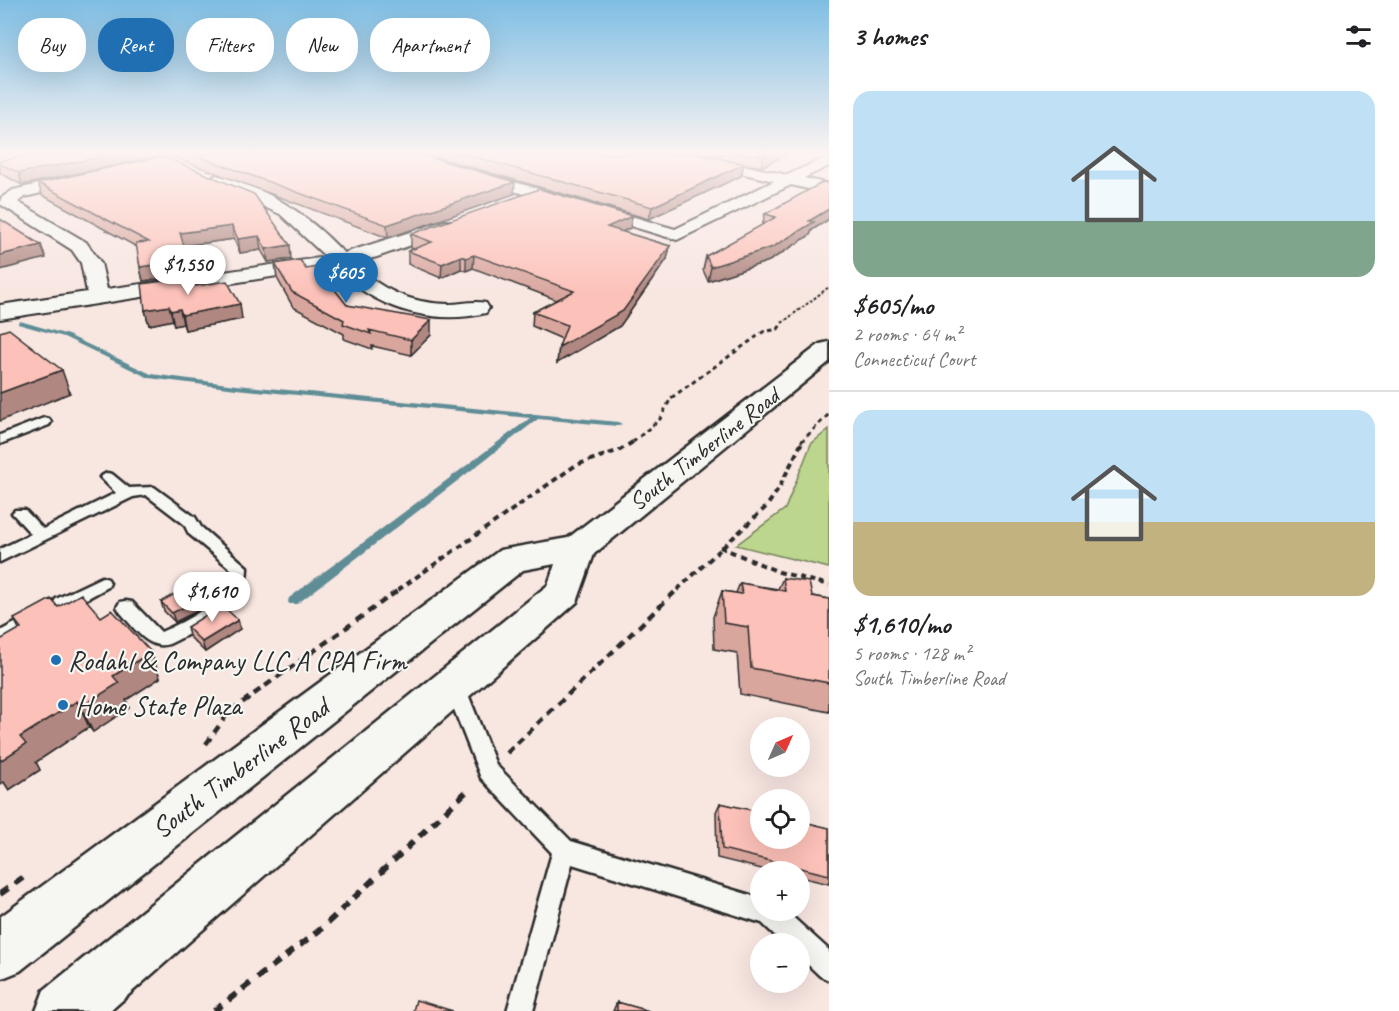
<!DOCTYPE html>
<meta charset="utf-8">
<style>
:root{--surface:#fff;--page:#f6f6f6;--text:#202124;--muted:#757577;--line:#e0e0e0;--accent:#1f6fb2}
body{margin:0;font-family:Caveat,sans-serif;background:var(--page);color:var(--text);height:100vh;display:flex;flex-direction:column;font-size:22px;white-space:nowrap}
*{box-sizing:border-box;margin:0}
p{font-size:20px;color:var(--muted)}
.icon{flex:none;width:33px;height:33px;fill:none;stroke:currentColor;stroke-width:2;stroke-linecap:round;stroke-linejoin:round}
.map{position:relative;flex:1;overflow:hidden}
.sheet{display:flex;flex-direction:column;background:var(--surface);width:570px}
.sheet>*{flex:none}
.top-card{position:absolute;left:18px;top:18px;width:570px;height:54px;display:flex;gap:12px}
.needle{width:39px;rotate:45deg}
.fabs{position:absolute;left:750px;top:717px;display:grid;gap:12px}
.fabs a{display:grid;place-items:center;width:60px;height:60px;border-radius:50%;background:var(--surface);box-shadow:0 6px 24px #0002;font-size:30px}
.price{position:absolute;translate:-50% -51px;padding:0 14px;border-radius:21px;background:#fff;color:#222;font-size:20px;line-height:39px;filter:drop-shadow(0 2px 3px #0008)}
.price::after{content:'';position:absolute;left:50%;top:36px;width:18px;height:14px;margin-left:-9px;background:inherit;clip-path:polygon(0 0,100% 0,50% 100%)}
.price.on{background:var(--accent);color:#fff}
ul{padding:0;list-style:none}
li{display:grid;align-content:center;gap:12px;height:318px;padding:0 24px}
li+li{border-top:2px solid var(--line)}
li span{display:grid;place-items:center;height:186px;border-radius:18px;color:#555}
li>.icon{margin-inline-start:auto}
span .icon{width:108px;height:108px;fill:#fffc;stroke-width:1}
li b{font-size:26px}
h2{display:flex;justify-content:space-between;align-items:center;height:72px;padding:0 24px;font-size:26px}
.tag{padding:0 21px;border-radius:24px;background:var(--surface);box-shadow:0 6px 24px #0002;font-size:21px;line-height:54px}
.tag.on{background:var(--accent);color:#fff}
main{display:flex;flex:1;min-height:0}
.map>svg:first-child{display:block}
.green{fill:#bcd68d;stroke:#74805c;stroke-width:1.5}
.lines{fill:none;stroke-linecap:round;stroke-linejoin:round}
.stream{fill:#5e8d96;fill-rule:evenodd}
.service-casing{stroke:#2b2b2b;stroke-width:5}
.minor-casing{stroke:#2b2b2b;stroke-width:4}
.primary-casing{stroke:#2b2b2b;stroke-width:5}
.path-far4{stroke:#2b2b2b;stroke-width:2;stroke-dasharray:3 2;stroke-linecap:butt}
.path-far3{stroke:#2b2b2b;stroke-width:3;stroke-dasharray:4.5 4;stroke-linecap:butt}
.path-far2{stroke:#2b2b2b;stroke-width:4;stroke-dasharray:6 4.5;stroke-linecap:butt}
.path-far1{stroke:#2b2b2b;stroke-width:4.5;stroke-dasharray:8 6;stroke-linecap:butt}
.path{stroke:#2b2b2b;stroke-width:6;stroke-dasharray:10 8;stroke-linecap:butt}
.service{fill:#f6f6f2;fill-rule:evenodd}
.minor{fill:#f6f6f2;fill-rule:evenodd}
.primary{fill:#f6f6f2;fill-rule:evenodd}
.wall{fill:#d9a69e;stroke:#2b2b2b;stroke-width:1.5}
.shaded-wall{fill:#b08781;stroke:#2b2b2b;stroke-width:1.5}
.building{fill:#fcc1b8;stroke:#2b2b2b;stroke-width:1.5}
.poi-dot{fill:#1f6fb2;stroke:#f6f6f2;stroke-width:2}
.labels{text-anchor:middle;dominant-baseline:central;stroke-width:4.5;stroke-linejoin:round;paint-order:stroke}
.street-label{font-size:24px;fill:#2b2b2b;stroke:#f6f6f2}
.near-poi-label{font-size:28px;fill:#2b2b2b;stroke:#f6f6f2;text-anchor:start}
.near-street-label{font-size:28px;fill:#2b2b2b;stroke:#f6f6f2}
</style>
<main>
<div class="map">
<svg width="829" height="1011" viewBox="0 0 829 1011">
<rect width="100%" height="100%" fill="#f8e6e1"/>
<filter id="ink" filterUnits="userSpaceOnUse"><feTurbulence type="fractalNoise" baseFrequency=".0167" numOctaves="2"/><feDisplacementMap in="SourceGraphic" scale="12" xChannelSelector="R" yChannelSelector="G"/><feConvolveMatrix kernelMatrix="1 2 1 2 8 2 1 2 1" color-interpolation-filters="sRGB"/></filter>
<g filter="url(#ink)">
<!-- green -->
<path class="green" d="M829 429V568L736 545 785 509 811 444Z"/>
<g class="lines">
<!-- stream -->
<path class="stream" d="M20 321 68 335 151 374 236 385 618 422 622 424 618 426 538 419 297 604H289L288 601 289 598 530 418 236 389 149 378 64 337 18 324V322Z"/>
<defs>
<path id="service" d="M44 418 49 419 51 422 49 425 0 444V435Z
M107 473 112 474 129 488 154 487 195 517 201 527 247 567C248 606 200 629 169 644 148 651 133 626 120 612L117 607 120 602 126 601 132 602 161 632C186 621 230 600 231 569L189 534 184 524 146 495 133 497 0 562V549L31 534 12 513 15 510H25L43 529 116 493 100 477Z
M102 577 108 579 110 583 108 587 68 609 62 610 56 609 53 604 56 599Z
M36 612 42 614 45 619 42 624 0 646V631Z
M454 676 461 678 464 684 496 765 571 841 760 898V910H785L829 950V980L820 976 800 957V944H784L762 923 572 864 533 1011H507L552 853 481 778 444 684 447 678Z"/>
<path id="minor" d="M398 154H419L675 229 774 181 671 157 669 154H694L787 175 829 156V166L804 178 829 184V194L791 185 677 240 400 157Z
M81 174 89 179 86 182 25 197 18 202 86 242 101 263 107 289 326 257 280 214 210 183 208 180 216 175C270 189 306 213 344 253L445 221H457L460 225 457 229 377 257 353 263C379 289 412 304 449 304 461 304 474 300 486 303L489 308 486 313C431 326 373 308 335 267L0 319V305L87 292 81 263 72 250 0 204 1 198 13 190Z"/>
<path id="primary" d="M829 342V362L594 554 577 602 110 1011H36L44 990 548 585 555 564 523 570 20 971 0 979V917L500 550 568 538 820 344Z"/>
</defs>
<!-- service casing -->
<use href="#service" class="service-casing"/>
<!-- minor casing -->
<use href="#minor" class="minor-casing"/>
<!-- primary casing -->
<use href="#primary" class="primary-casing"/>
<!-- path-far4 -->
<path class="path-far4" d="M782 323 829 287"/>
<!-- path-far3 -->
<path class="path-far3" d="M633 442 660 419 671 398 763 332 778 329 783 322
M801 442 829 414"/>
<!-- path-far2 -->
<path class="path-far2" d="M720 547 779 572 829 585
M398 590 576 465 620 450 636 440
M677 590 766 507 778 490 803 440"/>
<!-- path-far1 -->
<path class="path-far1" d="M206 744 229 712 400 589
M507 753 678 589"/>
<!-- path -->
<path class="path" d="M0 894 28 874
M214 1011 321 929 469 789"/>
<!-- service -->
<use href="#service" class="service"/>
<!-- minor -->
<use href="#minor" class="minor"/>
<!-- primary -->
<use href="#primary" class="primary"/>
</g>
<!-- wall -->
<path class="wall" d="M35 154H418L514 194 388 238 176 158 161 156 22 185 0 173V161Z
M426 154H673L744 164 741 176 649 219Z
M699 154H787L761 167Z
M159 157 291 259 268 262 261 250 240 253 234 239 184 246 191 274 143 281 140 267 137 247 42 195 38 183Z
M829 183V219L812 230 810 235 769 261 708 281 703 270 706 256 762 226 765 214Z
M632 216 630 228 623 232 670 246 667 259 620 326 557 363 559 347 562 339 532 326 533 312 557 300 473 268 466 271 461 269 441 278 408 264V251L414 249 411 248V234Z
M275 264 306 269 347 305 431 335 411 355 372 346V349L344 339V334L293 307 277 278Z
M196 286 242 319 185 330 183 324 174 326 173 320 149 325 145 310Z
M783 578 812 596 829 599V712L740 694 737 653 714 649 713 617 722 591 736 593 740 583 778 589Z
M207 592 210 601 193 613 175 622 164 611 161 602Z
M58 607 101 617 151 652 160 678 126 700 129 708 93 732 89 727 36 762 40 770 9 790 4 782 19 629 14 619Z
M238 620 240 629 205 652 189 636 187 627Z
M720 803 829 828V884L800 877V872H774L717 858 716 812Z
M617 1002 649 1011H613Z"/>
<!-- shaded-wall -->
<path class="shaded-wall" d="M116 154H161V156L22 185 19 173Z
M768 154H787L761 167 764 156Z
M744 164 741 176 649 219 652 207Z
M515 182 514 194 388 238 387 225Z
M829 209V219L812 230 810 235 769 261 708 281 711 267 809 221Z
M632 216 630 228 605 240 607 227Z
M232 226 234 239 182 246 180 233Z
M259 236 261 250 240 253 238 239Z
M41 245 46 258 0 270V255Z
M290 245 291 259 268 262 266 249Z
M670 246 667 259 620 326 557 363 559 347Z
M474 255 473 268 466 271V258Z
M461 256V269L441 278 442 264Z
M188 260 191 274 143 281 140 267Z
M240 304 242 319 185 330 182 315Z
M169 306 173 320 149 325 145 310Z
M180 309 183 324 174 326 171 311Z
M431 320V335L411 355V340Z
M62 370 70 393 0 421V393Z
M207 592 210 601 193 613 175 622 172 613Z
M238 620 240 629 205 652 202 642Z
M151 652 160 678 126 700 129 708 93 732 81 707 113 676Z
M77 701 89 727 36 762 40 770 9 790 4 782 0 784V761L20 737Z"/>
<!-- building -->
<path class="building" d="M35 154H116L19 173 0 164V161Z
M192 154H418L515 182 387 225Z
M464 154H673L677 155 679 154H697L744 164 652 207Z
M754 154H768L764 156Z
M159 157 169 159 254 194 290 245 266 249 259 236 238 239 232 226 180 233 188 260 140 267 136 243 149 242 38 183Z
M823 182 829 183V209L809 221 814 222 773 247 711 267 706 256 776 217 765 214Z
M539 189 632 216 607 227 670 246 623 311 559 347 567 325 533 312 574 291 474 255 466 258 461 256 442 264 408 251 432 242 411 234Z
M0 219 41 245 0 255Z
M300 260 306 269 317 267 347 305 431 320 411 340 369 330 371 334 343 324 344 320 292 292 275 264Z
M193 277 196 286 227 281 240 304 182 315 180 309 171 311 169 306 145 310 142 284Z
M9 329 62 370 0 393V332Z
M783 578 809 582 812 596 829 599V683L751 668 748 627 724 623 722 591 742 594 740 583 785 591Z
M196 581 207 592 190 604 172 613 161 602Z
M81 594 101 617 112 610 151 652 113 676 119 683 81 707 77 701 20 737 26 744 0 761V640L21 628 14 619 51 599 58 607Z
M222 605 238 620 202 642 187 627Z
M720 803 760 812V838H800V821L829 828V875L722 849Z
M416 1000 453 1011H413Z
M617 1002 649 1011H617Z"/>
</g>
<!-- sky -->
<linearGradient id="sky" x2="0" y2="1"><stop stop-color="#7ebee4"/><stop offset="0.52" stop-color="#fcf4f2"/><stop offset="1" stop-color="#fcf4f2" stop-opacity="0"/></linearGradient>
<rect width="829" height="295" fill="url(#sky)"/>
<!-- markers -->
<g class="poi-dot">
<circle cx="56" cy="660" r="6"/>
<circle cx="63" cy="705" r="6"/>
</g>
<g class="labels">
<!-- street labels -->
<g class="street-label">
<text transform="translate(704 449) rotate(-38)">South Timberline Road</text>
</g>
<!-- near-poi labels -->
<g class="near-poi-label">
<text x="68" y="660">Rodahl &amp; Company LLC A CPA Firm</text>
<text x="75" y="705">Home State Plaza</text>
</g>
<!-- near-street labels -->
<g class="near-street-label">
<text transform="translate(240 768) rotate(-37)">South Timberline Road</text>
</g>
</g>
</svg>
<div class="fabs">
<a><svg class="needle" viewBox="-14 -14 28 28"><path d="M0-13l5 13h-10z" fill="#e53935"/><path d="M0 13l5-13h-10z" fill="#757577"/></svg></a>
<a><svg class="icon" aria-label="locate" viewBox="0 0 24 24"><circle cx="12" cy="12" r="6"/><path d="M12 2v4M12 18v4M2 12h4M18 12h4"/></svg></a>
<a>+</a>
<a>−</a>
</div>
<b class="price" style="left:188px;top:296px">$1,550</b>
<b class="price on" style="left:346px;top:304px">$605</b>
<b class="price" style="left:212px;top:623px">$1,610</b>
<div class="top-card">
<a class="tag">Buy</a>
<a class="tag on">Rent</a>
<a class="tag">Filters</a>
<a class="tag">New</a>
<a class="tag">Apartment</a>
</div>
</div>
<section class="sheet">
<h2>3 homes<svg class="icon" aria-label="filters" viewBox="0 0 24 24"><path d="M4 7h16M4 17h16"/><circle cx="9" cy="7" r="2"/><circle cx="15" cy="17" r="2"/></svg></h2>
<ul>
<li><span style="background:linear-gradient(#bfe0f5 70%,#7fa58c 0)"><svg class="icon" aria-label="home" viewBox="0 0 24 24"><path d="M3 11l9-7 9 7M6 9v11h12V9"/></svg></span><div><b>$605/mo</b><p>2 rooms · 64 m²</p><p>Connecticut Court</p></div></li>
<li><span style="background:linear-gradient(#bfe0f5 60%,#c2b280 0)"><svg class="icon" aria-label="home" viewBox="0 0 24 24"><path d="M3 11l9-7 9 7M6 9v11h12V9"/></svg></span><div><b>$1,610/mo</b><p>5 rooms · 128 m²</p><p>South Timberline Road</p></div></li>
</ul>
</section>
</main>
